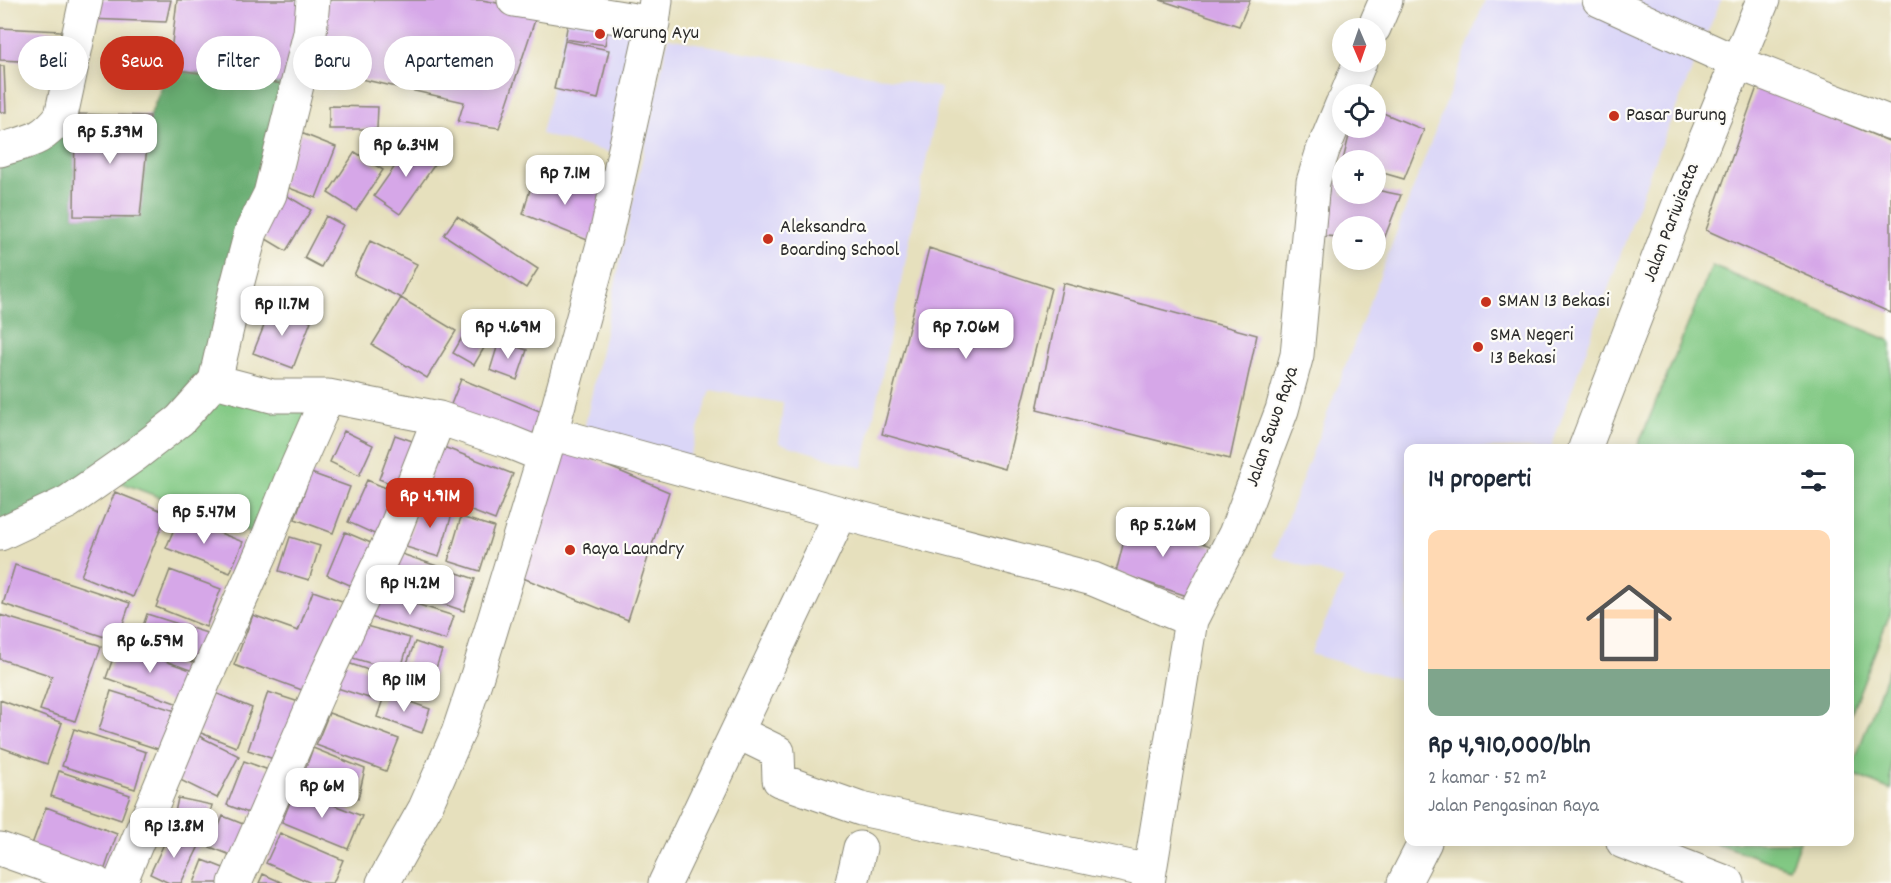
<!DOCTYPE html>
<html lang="id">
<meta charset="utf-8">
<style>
:root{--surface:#fff;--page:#f2f2f3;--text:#1f2937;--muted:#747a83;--line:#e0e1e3;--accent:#c8321e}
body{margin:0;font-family:Dekko,sans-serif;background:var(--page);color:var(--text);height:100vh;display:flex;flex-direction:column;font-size:22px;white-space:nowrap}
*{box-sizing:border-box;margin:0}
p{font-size:20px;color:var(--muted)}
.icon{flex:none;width:33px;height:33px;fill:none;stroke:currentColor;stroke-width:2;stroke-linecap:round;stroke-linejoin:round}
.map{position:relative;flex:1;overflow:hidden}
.side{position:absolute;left:1404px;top:444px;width:450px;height:402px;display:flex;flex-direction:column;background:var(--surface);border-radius:12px;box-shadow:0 3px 15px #0003}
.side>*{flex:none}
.guide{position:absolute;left:18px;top:36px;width:570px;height:54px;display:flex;gap:12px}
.needle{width:39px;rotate:178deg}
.fabs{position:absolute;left:1332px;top:18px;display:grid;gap:12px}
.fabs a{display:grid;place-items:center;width:54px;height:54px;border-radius:50%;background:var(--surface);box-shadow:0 3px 15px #0003;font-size:30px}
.price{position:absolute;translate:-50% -51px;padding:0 14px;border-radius:12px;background:#fff;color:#222;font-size:20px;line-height:39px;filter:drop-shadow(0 2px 3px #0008)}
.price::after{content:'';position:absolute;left:50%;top:36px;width:18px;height:14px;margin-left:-9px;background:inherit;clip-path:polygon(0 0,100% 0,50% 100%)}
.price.on{background:var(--accent);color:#fff}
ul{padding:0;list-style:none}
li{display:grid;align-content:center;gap:12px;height:318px;padding:0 24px}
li+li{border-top:2px solid var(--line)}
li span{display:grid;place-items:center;height:186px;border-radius:12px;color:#555}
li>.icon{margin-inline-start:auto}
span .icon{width:108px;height:108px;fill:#fffc;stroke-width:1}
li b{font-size:26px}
h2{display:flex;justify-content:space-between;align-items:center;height:72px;padding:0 24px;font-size:26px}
.chip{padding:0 21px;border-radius:27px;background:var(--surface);box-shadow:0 3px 15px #0003;font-size:21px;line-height:54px}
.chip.on{background:var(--accent);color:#fff}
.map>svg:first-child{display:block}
.built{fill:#dad6f7}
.green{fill:#82c984;stroke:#567a58;stroke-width:1.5}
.forest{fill:#69ad72;stroke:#4a6c4e;stroke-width:1.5}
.building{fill:#d6a7e8}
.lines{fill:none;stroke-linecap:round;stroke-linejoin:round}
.minor-casing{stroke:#888674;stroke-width:35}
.minor{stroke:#fff;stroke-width:33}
.poi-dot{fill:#c8321e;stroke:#fdfcf7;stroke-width:2}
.labels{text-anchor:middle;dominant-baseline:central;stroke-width:4.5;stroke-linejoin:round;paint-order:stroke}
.poi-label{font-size:20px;fill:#2b2b2b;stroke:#fdfcf7;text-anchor:start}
.street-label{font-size:20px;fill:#2b2b2b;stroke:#fdfcf7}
</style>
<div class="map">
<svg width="1891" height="883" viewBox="0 0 1891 883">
<rect width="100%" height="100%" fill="#fdfcf7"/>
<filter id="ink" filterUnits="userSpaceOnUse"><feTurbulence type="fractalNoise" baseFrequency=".0167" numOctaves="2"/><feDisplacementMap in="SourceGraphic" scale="12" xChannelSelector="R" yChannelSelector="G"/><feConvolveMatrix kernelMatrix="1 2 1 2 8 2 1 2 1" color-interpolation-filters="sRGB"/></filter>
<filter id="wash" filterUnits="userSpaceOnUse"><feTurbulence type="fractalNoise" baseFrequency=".008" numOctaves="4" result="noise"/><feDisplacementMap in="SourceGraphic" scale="24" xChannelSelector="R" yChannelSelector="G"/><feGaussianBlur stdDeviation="1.35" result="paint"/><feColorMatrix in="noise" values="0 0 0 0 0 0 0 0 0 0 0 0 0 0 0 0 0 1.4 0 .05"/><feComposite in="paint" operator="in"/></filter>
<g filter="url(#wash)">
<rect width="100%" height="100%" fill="#e6e0bd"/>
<!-- built -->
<path class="built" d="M1485 0H1721L1656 156 1551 448H1408V682L1311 654 1344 579 1273 556Z
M568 15 638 26 611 153 541 134Z
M668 38 941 88 863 468 779 443 783 403 711 390 685 469 584 430Z"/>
<!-- green -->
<path class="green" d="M1712 266 1891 341V611L1850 716V448H1637Z
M215 381 328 396 268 539 104 476Z
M1891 662V790L1850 773Z
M1712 842H1800L1789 868Z"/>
<!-- forest -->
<path class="forest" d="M169 69 291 85 215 381 0 534V150L75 114 74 216 140 217 150 116Z"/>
<g id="blocks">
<!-- building -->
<path class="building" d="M92 0H171L166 22 88 19Z
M177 0H305L291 85 169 69Z
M318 0H482L538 11 499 128 458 122 464 102 352 77 306 69Z
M1160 0H1250L1239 26Z
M568 22 608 28 605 45 565 39Z
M0 28 61 31 60 63 0 60Z
M565 41 609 50 598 99 554 89Z
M0 66H4L6 112H0Z
M1757 87 1891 142V313L1706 230Z
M329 106 378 107 377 129H329Z
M1376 110 1424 130 1404 179 1376 171V160H1343L1351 128H1376Z
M75 114 150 116 140 217 74 216Z
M301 133 336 147 316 198 281 185Z
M412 142 438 160 400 214 374 196Z
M355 152 383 170 356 211 328 193Z
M534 175 603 189 592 242 523 214Z
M1330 181 1342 183V194H1376V190L1401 195 1384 239H1376V226H1342V237L1324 236Z
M281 192 311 210 286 251 256 233Z
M326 216 343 225 321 267 304 258Z
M457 216 538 269 526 288 444 235Z
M370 241 417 264 401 298 354 275Z
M929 248 1051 288 1005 469 882 434Z
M1063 283 1257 335 1230 459 1037 410Z
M401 298 456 331 427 378 372 345Z
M272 306 311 321 293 368 253 353Z
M470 324 491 336 474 365 453 353Z
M499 341 527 350 517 380 490 370Z
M461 379 542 412 529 444 448 412Z
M344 431 373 445 359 476 330 462Z
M395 435 421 444 405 489 379 479Z
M441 446 513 474 495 520 422 492Z
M560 446 669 492 628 620 523 578Z
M311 473 350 487 333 533 295 519Z
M367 480 400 494 381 537 348 522Z
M115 492 167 513 133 597 81 576Z
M420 501 453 511 439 557 406 547Z
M179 517 243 542 230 573 166 548Z
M461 517 494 527 480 571 448 561Z
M1130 517 1213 547 1193 598 1116 572Z
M345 532 378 546 359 589 327 575Z
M290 537 320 546 309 580 279 571Z
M399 553 475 579 464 611 388 585Z
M15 565 130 603 117 641 3 604Z
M170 570 221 589 206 627 156 607Z
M313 591 345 602 310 693 234 665 253 615 298 631Z
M375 591 454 616 446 640 367 616Z
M147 614 210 634 200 664 137 644Z
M0 615 99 645 101 647 75 721 40 710 52 676 0 659Z
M355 623 410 638 400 672 346 656Z
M415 642 442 651 425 699 397 689Z
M118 644 193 671 181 705 106 678Z
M342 661 380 674 372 699 334 687Z
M111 691 179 712 167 752 99 730Z
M213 692 252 708 236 747 196 731Z
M268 692 302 703 282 762 248 750Z
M385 693 430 709 422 733 377 717Z
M0 700 62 723 47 764 0 747Z
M329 713 399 739 386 771 316 745Z
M74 729 146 752 135 789 62 766Z
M195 734 239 756 217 798 174 777Z
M313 748 365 769 358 799 301 781Z
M244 761 274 772 257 816 227 805Z
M59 771 130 795 121 820 51 796Z
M295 790 362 816 348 849 282 822Z
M178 798 212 805 207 829 173 822Z
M46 807 117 834 103 874 31 847Z
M223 816 253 828 241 859 210 847Z
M170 831 199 846 181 883H169L150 874Z
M280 833 343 860 333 883H311L266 863Z
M203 860 226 869 221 883H194Z
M263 874 283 883H259Z"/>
</g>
</g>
<g filter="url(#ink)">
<use href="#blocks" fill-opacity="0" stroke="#888674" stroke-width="1.5"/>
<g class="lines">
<defs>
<path id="minor" d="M514 0 653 23
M1599 0 1738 63 1891 123
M1374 28 1386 0
M1347 94 1360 62
M0 150C29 141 42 141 61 116L86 0
M215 381 272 396H328L439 418 507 441 544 456
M551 433 841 513 1093 579 1191 620
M1585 448 1684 191 1763 0
M0 534 68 502 135 455 180 420 215 381 236 289 251 232 270 194 310 33 313 0
M737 732 778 752 779 780 861 809 1149 871
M1623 842 1728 883
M0 849 96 883
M120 883 205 679 262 552 290 482 328 396
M235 883 325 678 394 532 439 418
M383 883 425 808 458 733 477 676 551 433 607 230 653 23 656 0
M665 883 841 513
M852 883 860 848
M1148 883 1191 620 1235 534 1282 410 1297 355 1313 182 1323 150 1342 104
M1404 883 1425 842"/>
</defs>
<!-- minor casing -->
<use href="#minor" class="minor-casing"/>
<!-- minor -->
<use href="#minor" class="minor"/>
</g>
</g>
<!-- markers -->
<g class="poi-dot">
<circle cx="600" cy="34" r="6"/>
<circle cx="1614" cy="116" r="6"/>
<circle cx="768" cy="239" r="6"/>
<circle cx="1486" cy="302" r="6"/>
<circle cx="1478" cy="347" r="6"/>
<circle cx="570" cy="550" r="6"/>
</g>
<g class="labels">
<!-- poi labels -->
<g class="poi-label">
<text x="612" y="34">Warung Ayu</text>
<text x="1626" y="116">Pasar Burung</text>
<text x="780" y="228">Aleksandra<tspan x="780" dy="23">Boarding School</tspan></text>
<text x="1498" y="302">SMAN 13 Bekasi</text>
<text x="1490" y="336">SMA Negeri<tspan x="1490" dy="23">13 Bekasi</tspan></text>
<text x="582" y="550">Raya Laundry</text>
</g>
<!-- street labels -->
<g class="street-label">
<text transform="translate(1672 223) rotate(-69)">Jalan Pariwisata</text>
<text transform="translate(1273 427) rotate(-71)">Jalan Sawo Raya</text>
</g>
</g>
</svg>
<div class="fabs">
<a><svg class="needle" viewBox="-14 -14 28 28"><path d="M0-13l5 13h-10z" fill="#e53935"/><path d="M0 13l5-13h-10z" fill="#747a83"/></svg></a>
<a><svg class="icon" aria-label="locate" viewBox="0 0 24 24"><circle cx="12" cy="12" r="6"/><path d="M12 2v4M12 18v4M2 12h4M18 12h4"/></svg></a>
<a>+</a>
<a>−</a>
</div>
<b class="price" style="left:110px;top:165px">Rp 5.39M</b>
<b class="price" style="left:406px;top:178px">Rp 6.34M</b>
<b class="price" style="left:565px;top:206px">Rp 7.1M</b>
<b class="price" style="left:282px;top:337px">Rp 11.7M</b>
<b class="price" style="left:508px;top:360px">Rp 4.69M</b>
<b class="price" style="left:966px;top:360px">Rp 7.06M</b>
<b class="price on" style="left:430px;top:529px">Rp 4.91M</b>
<b class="price" style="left:204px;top:545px">Rp 5.47M</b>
<b class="price" style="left:1163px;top:558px">Rp 5.26M</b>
<b class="price" style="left:410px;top:616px">Rp 14.2M</b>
<b class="price" style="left:150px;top:674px">Rp 6.59M</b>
<b class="price" style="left:404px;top:713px">Rp 11M</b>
<b class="price" style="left:322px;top:819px">Rp 6M</b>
<b class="price" style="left:174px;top:859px">Rp 13.8M</b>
<div class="guide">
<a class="chip">Beli</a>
<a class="chip on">Sewa</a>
<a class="chip">Filter</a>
<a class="chip">Baru</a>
<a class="chip">Apartemen</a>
</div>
<section class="side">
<h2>14 properti<svg class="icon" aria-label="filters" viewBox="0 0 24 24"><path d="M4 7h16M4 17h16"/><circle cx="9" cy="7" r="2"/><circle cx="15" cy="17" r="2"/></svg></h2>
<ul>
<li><span style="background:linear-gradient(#ffd9b3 75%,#7fa58c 0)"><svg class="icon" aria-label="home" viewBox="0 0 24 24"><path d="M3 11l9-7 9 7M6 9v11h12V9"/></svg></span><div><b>Rp 4,910,000/bln</b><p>2 kamar · 52 m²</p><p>Jalan Pengasinan Raya</p></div></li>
</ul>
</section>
</div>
